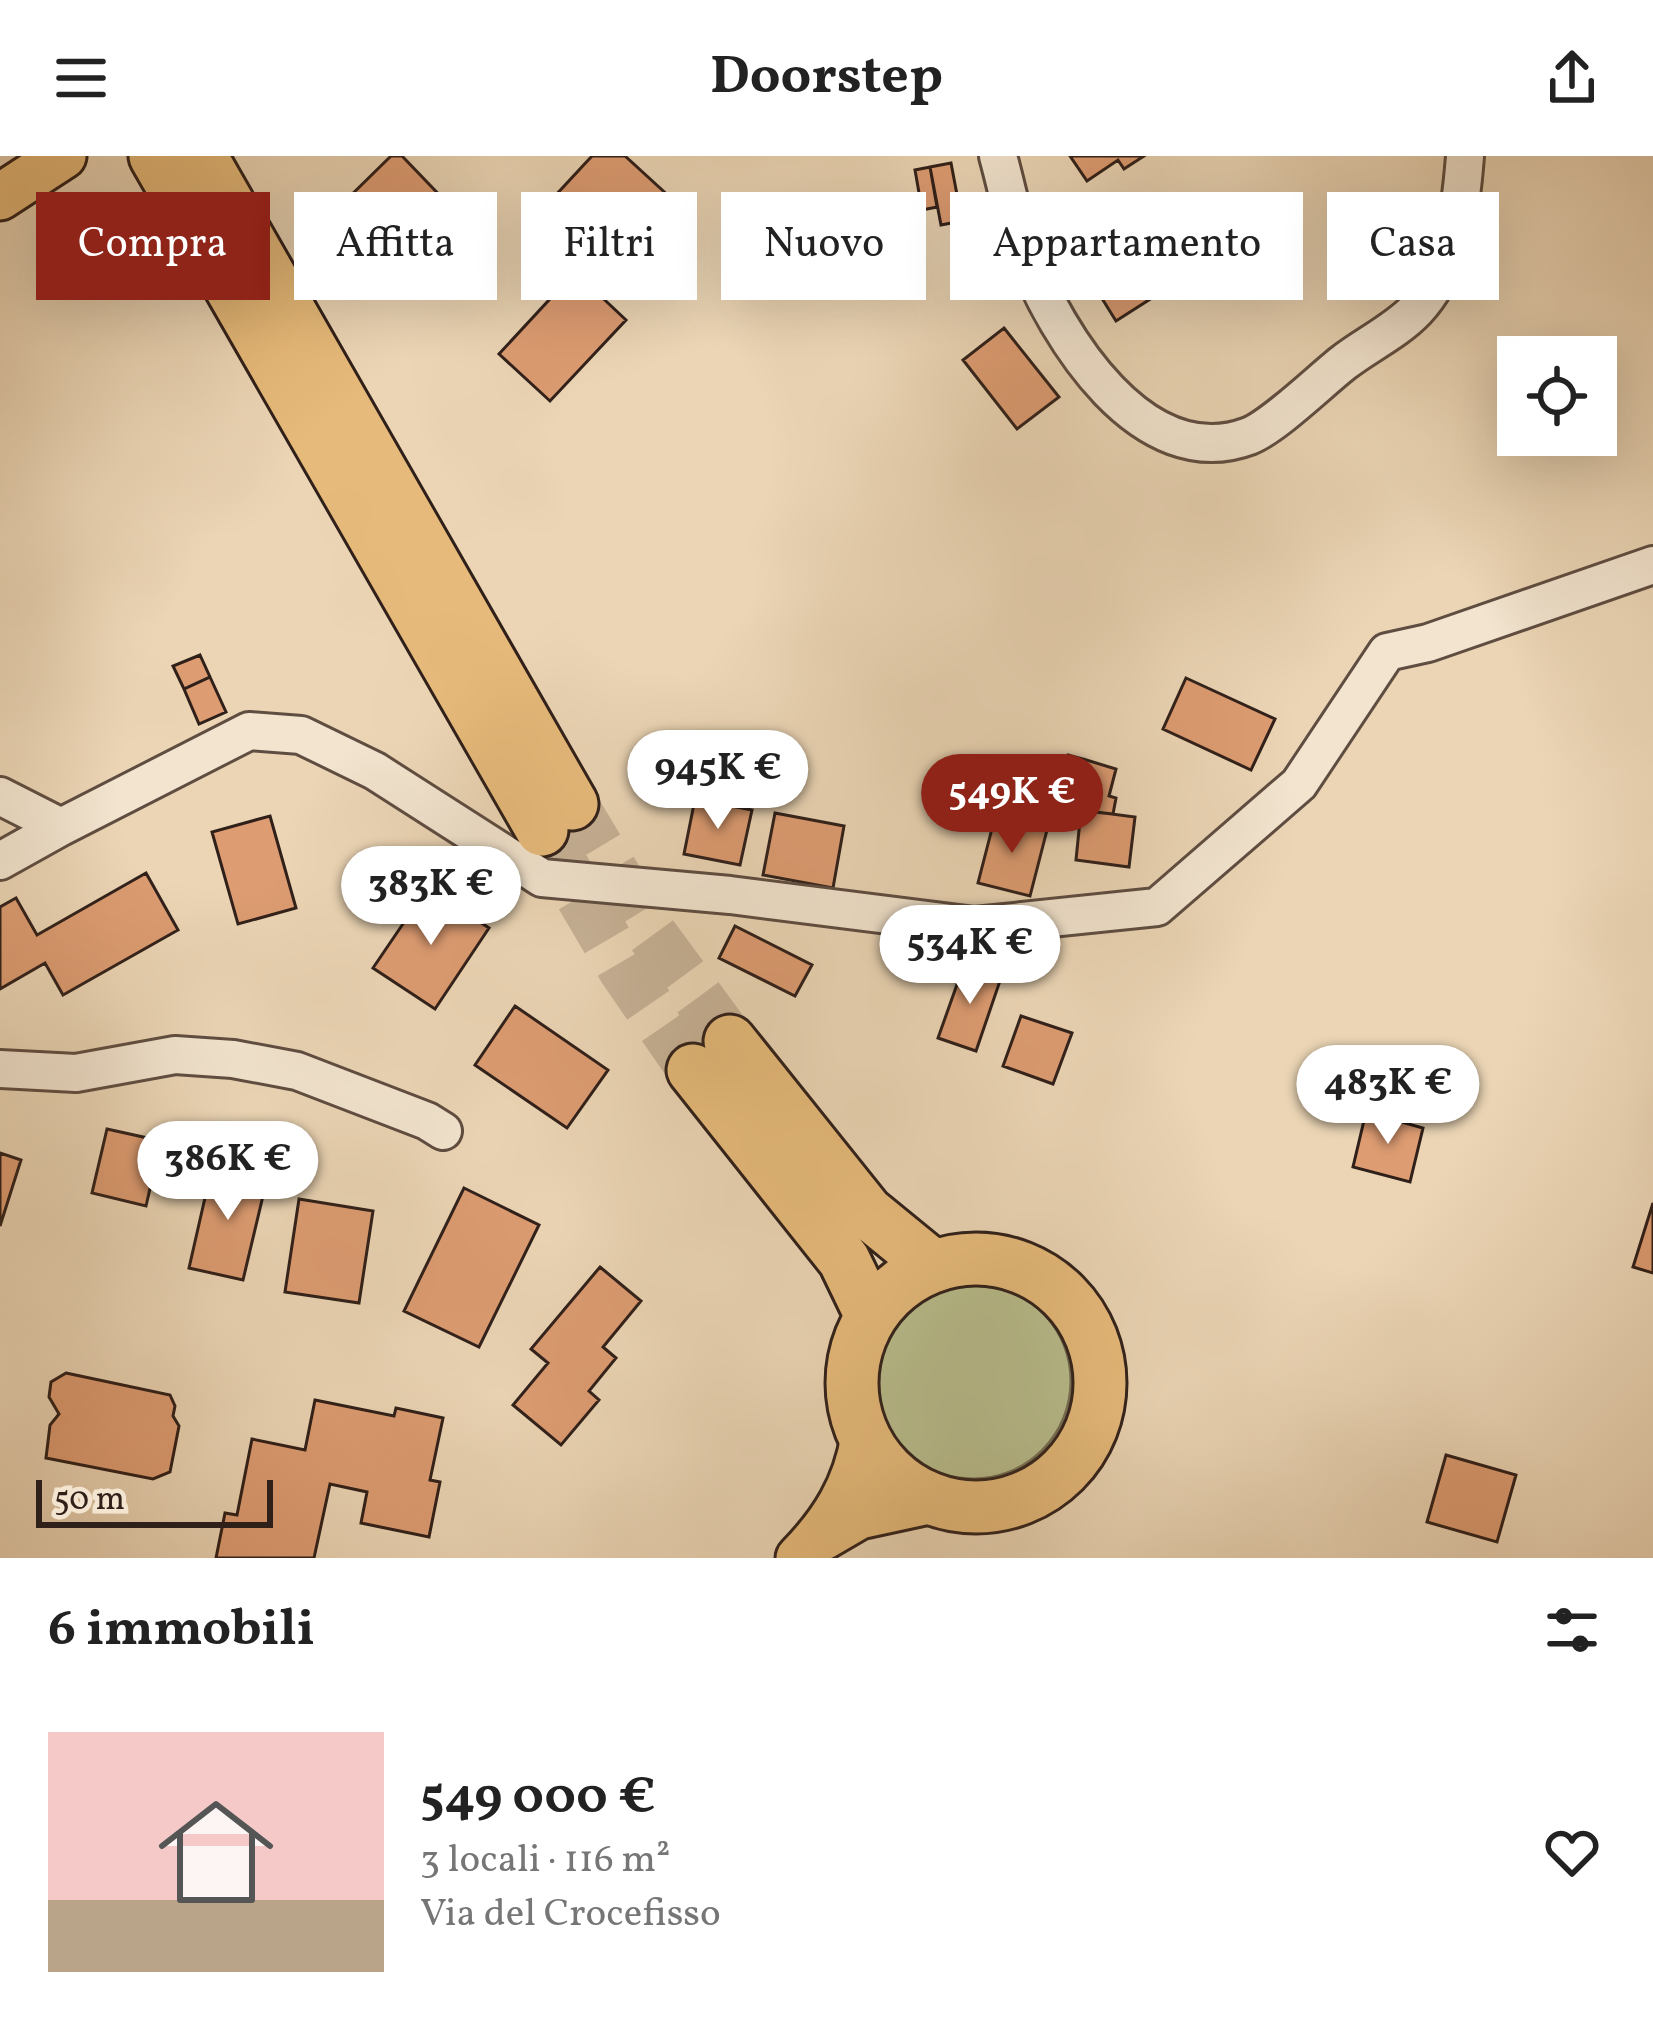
<!DOCTYPE html>
<html lang="it">
<meta charset="utf-8">
<style>
:root{--surface:#fff;--page:#f2f2f2;--text:#222;--muted:#767676;--accent:#8f2418}
body{margin:0;font-family:Vollkorn,serif;background:var(--page);color:var(--text);height:100vh;display:flex;flex-direction:column;font-size:45px;white-space:nowrap}
*{box-sizing:border-box;margin:0}
p{font-size:39px;color:var(--muted)}
.icon{flex:none;width:66px;height:66px;fill:none;stroke:currentColor;stroke-width:2;stroke-linecap:round;stroke-linejoin:round}
.map{position:relative;height:1402px;overflow:hidden}
.side{display:flex;flex-direction:column;background:var(--surface);flex:1}
.side>*{flex:none}
.guide{position:absolute;left:36px;top:36px;width:1581px;height:108px;display:flex;gap:24px}
.fabs{position:absolute;left:1497px;top:180px;display:grid;gap:24px}
.fabs a{display:grid;place-items:center;width:120px;height:120px;border-radius:0px;background:var(--surface);box-shadow:0 12px 48px #0002;font-size:60px}
.scale{position:absolute;left:36px;bottom:30px;width:237px;box-sizing:border-box;padding-left:12px;border:6px solid #30201a;border-top:0;font-size:33px;line-height:42px;white-space:nowrap;color:#30201a;-webkit-text-stroke:9px #f2e4cf;paint-order:stroke}
.price{position:absolute;translate:-50% -102px;padding:0 27px;border-radius:42px;background:#fff;color:#222;font-size:39px;line-height:78px;filter:drop-shadow(0 3px 6px #0008)}
.price::after{content:'';position:absolute;left:50%;top:72px;width:36px;height:27px;margin-left:-18px;background:inherit;clip-path:polygon(0 0,100% 0,50% 100%)}
.price.active{background:var(--accent);color:#fff}
ul{padding:0;list-style:none}
li{display:flex;align-items:center;gap:36px;height:300px;padding:0 48px}
li span{display:grid;place-items:center;flex:none;width:336px;height:240px;border-radius:0px;color:#555}
li>.icon{margin-inline-start:auto}
span .icon{width:144px;height:144px;fill:#fffc;stroke-width:1}
li b{font-size:51px}
h2{display:flex;justify-content:space-between;align-items:center;height:144px;padding:0 48px;font-size:51px}
.pill{padding:0 42px;border-radius:0px;background:var(--surface);box-shadow:0 12px 48px #0002;font-size:42px;line-height:108px}
.pill.active{background:var(--accent);color:#fff}
header{display:flex;justify-content:space-between;align-items:center;height:156px;padding:0 48px;background:var(--surface);font-size:54px;font-weight:700}
.map>svg:first-child{display:block}
.green{fill:#b8bd8d;stroke:#746e54;stroke-width:3}
.building{fill:#dd9c72;stroke:#30201a;stroke-width:3}
.lines{fill:none;stroke-linecap:round;stroke-linejoin:round}
.highway-tunnel{stroke:#c6b196;stroke-width:51;stroke-dasharray:51 26;stroke-linecap:butt}
.minor-casing{stroke:#5f4d41;stroke-width:42}
.major-casing{stroke:#30201a;stroke-width:51}
.highway-casing{stroke:#30201a;stroke-width:57}
.minor{stroke:#f2e4cf;stroke-width:36}
.major{stroke:#e6ba7a;stroke-width:45}
.highway{stroke:#e6ba7a;stroke-width:51}
</style>
<header><svg class="icon" aria-label="menu" viewBox="0 0 24 24"><path d="M4 6h16M4 12h16M4 18h16"/></svg>Doorstep<svg class="icon" aria-label="share" viewBox="0 0 24 24"><path d="M12 15V3M7 8l5-5 5 5M5 13v7h14v-7"/></svg></header>
<div class="map">
<svg width="1653" height="1402" viewBox="0 0 1653 1402">
<rect width="100%" height="100%" fill="#ebd5b5"/>
<filter id="stains"><feTurbulence type="fractalNoise" baseFrequency=".00167" numOctaves="4"/><feColorMatrix values="0 0 0 0 .2 0 0 0 0 .09 0 0 0 0 .02 0 0 0 .5 -.17"/></filter>
<radialGradient id="worn" r=".72"><stop offset=".6" stop-color="#630" stop-opacity="0"/><stop offset="1" stop-color="#630" stop-opacity=".3"/></radialGradient>
<!-- green -->
<path class="green" d="M875 1225a98 98 0 1 1 196 0a98 98 0 1 1-196 0Z"/>
<!-- building -->
<path class="building" d="M391 0H402L450 50 391 108 337 53Z
M592 0H625L672 43 618 101 554 41Z
M1070 0H1144L1124 13 1118 4 1087 25Z
M951 7 962 65 941 69 930 11Z
M930 11 937 51 922 54 915 14Z
M1164 69 1189 108 1150 133 1155 140 1116 165 1083 112 1121 88 1125 94Z
M575 116 626 164 550 245 499 198Z
M1004 172 1059 241 1017 273 963 204Z
M200 499 210 521 184 533 173 510Z
M210 521 226 556 199 568 184 533Z
M1186 522 1275 563 1251 614 1163 573Z
M1068 599 1083 603 1075 628 1061 624Z
M1083 603 1116 613 1109 640 1116 642 1113 658 1068 653Z
M695 643 752 654 740 709 684 698Z
M1081 654 1135 661 1129 711 1076 704Z
M775 657 844 670 833 732 763 719Z
M270 660 296 752 238 768 212 676Z
M995 661 1047 674 1030 740 978 727Z
M146 717 178 774 63 839 45 807 0 833V751L16 742 37 779Z
M428 731 489 772 435 853 373 812Z
M735 770 812 809 795 840 719 802Z
M965 806 1002 819 976 895 938 882Z
M515 850 608 914 567 972 475 909Z
M1021 860 1072 877 1053 928 1003 910Z
M1366 956 1423 972 1410 1026 1353 1011Z
M107 973 161 985 146 1050 92 1037Z
M0 997 21 1004 0 1070Z
M212 1011 267 1023 243 1124 189 1112Z
M464 1032 539 1069 479 1191 404 1155Z
M299 1043 373 1055 359 1147 285 1136Z
M1653 1047V1117L1633 1111Z
M600 1111 641 1145 603 1191 616 1202 589 1235 599 1244 561 1289 513 1249 548 1207 531 1193Z
M66 1217 170 1239 175 1250 173 1260 179 1270 170 1316 153 1323 46 1302 50 1269 59 1258 49 1241 51 1226Z
M315 1244 394 1260 396 1252 443 1262 430 1324 440 1326 429 1381 361 1367 367 1336 330 1328 314 1402H216L225 1357 237 1359 252 1283 305 1294Z
M1446 1299 1516 1319 1497 1386 1427 1366Z"/>
<g class="lines">
<!-- highway-tunnel -->
<path class="highway-tunnel" d="M572 648 645 769 730 885
M542 674 624 814 693 914"/>
<defs>
<path id="minor" d="M998 0C1007 32 1013 66 1025 97 1056 180 1143 320 1249 280 1274 270 1319 226 1343 207 1366 189 1396 175 1416 154 1454 114 1461 52 1465 0
M0 640 61 671 249 575 301 579 375 615 542 722 730 739 975 770 1157 751 1299 628 1387 496 1428 487 1653 409
M0 705 61 671
M0 913 76 917 175 899 233 903 297 915 427 965 443 975"/>
<path id="major" d="M0 41 63 0
M823 1381 859 1360 933 1344
M799 1402C834 1366 856 1330 864 1281"/>
<path id="highway" d="M155 0 542 674
M201 0 572 648
M730 885 867 1056 933 1110
M693 914 844 1104 871 1160
M852 1227a124 124 0 1 1 248 0a124 124 0 1 1-248 0Z"/>
</defs>
<!-- minor casing -->
<use href="#minor" class="minor-casing"/>
<!-- major casing -->
<use href="#major" class="major-casing"/>
<!-- highway casing -->
<use href="#highway" class="highway-casing"/>
<!-- minor -->
<use href="#minor" class="minor"/>
<!-- major -->
<use href="#major" class="major"/>
<!-- highway -->
<use href="#highway" class="highway"/>
</g>
<rect width="100%" height="100%" filter="url(#stains)"/>
<rect width="100%" height="100%" fill="url(#worn)"/>
</svg>
<div class="fabs">
<a><svg class="icon" aria-label="locate" viewBox="0 0 24 24"><circle cx="12" cy="12" r="6"/><path d="M12 2v4M12 18v4M2 12h4M18 12h4"/></svg></a>
</div>
<div class="scale">50 m</div>
<b class="price" style="left:718px;top:676px">945K €</b>
<b class="price active" style="left:1012px;top:700px">549K €</b>
<b class="price" style="left:431px;top:792px">383K €</b>
<b class="price" style="left:970px;top:851px">534K €</b>
<b class="price" style="left:1388px;top:991px">483K €</b>
<b class="price" style="left:228px;top:1067px">386K €</b>
<div class="guide">
<a class="pill active">Compra</a>
<a class="pill">Affitta</a>
<a class="pill">Filtri</a>
<a class="pill">Nuovo</a>
<a class="pill">Appartamento</a>
<a class="pill">Casa</a>
</div>
</div>
<section class="side">
<h2>6 immobili<svg class="icon" aria-label="filters" viewBox="0 0 24 24"><path d="M4 7h16M4 17h16"/><circle cx="9" cy="7" r="2"/><circle cx="15" cy="17" r="2"/></svg></h2>
<ul>
<li><span style="background:linear-gradient(#f6c9c9 70%,#b9a48a 0)"><svg class="icon" aria-label="home" viewBox="0 0 24 24"><path d="M3 11l9-7 9 7M6 9v11h12V9"/></svg></span><div><b>549 000 €</b><p>3 locali · 116 m²</p><p>Via del Crocefisso</p></div><svg class="icon" aria-label="heart" viewBox="0 0 24 24"><path d="M12 20l-8-8c-3-5 5-10 8-4 3-6 11-1 8 4z"/></svg></li>
</ul>
</section>
